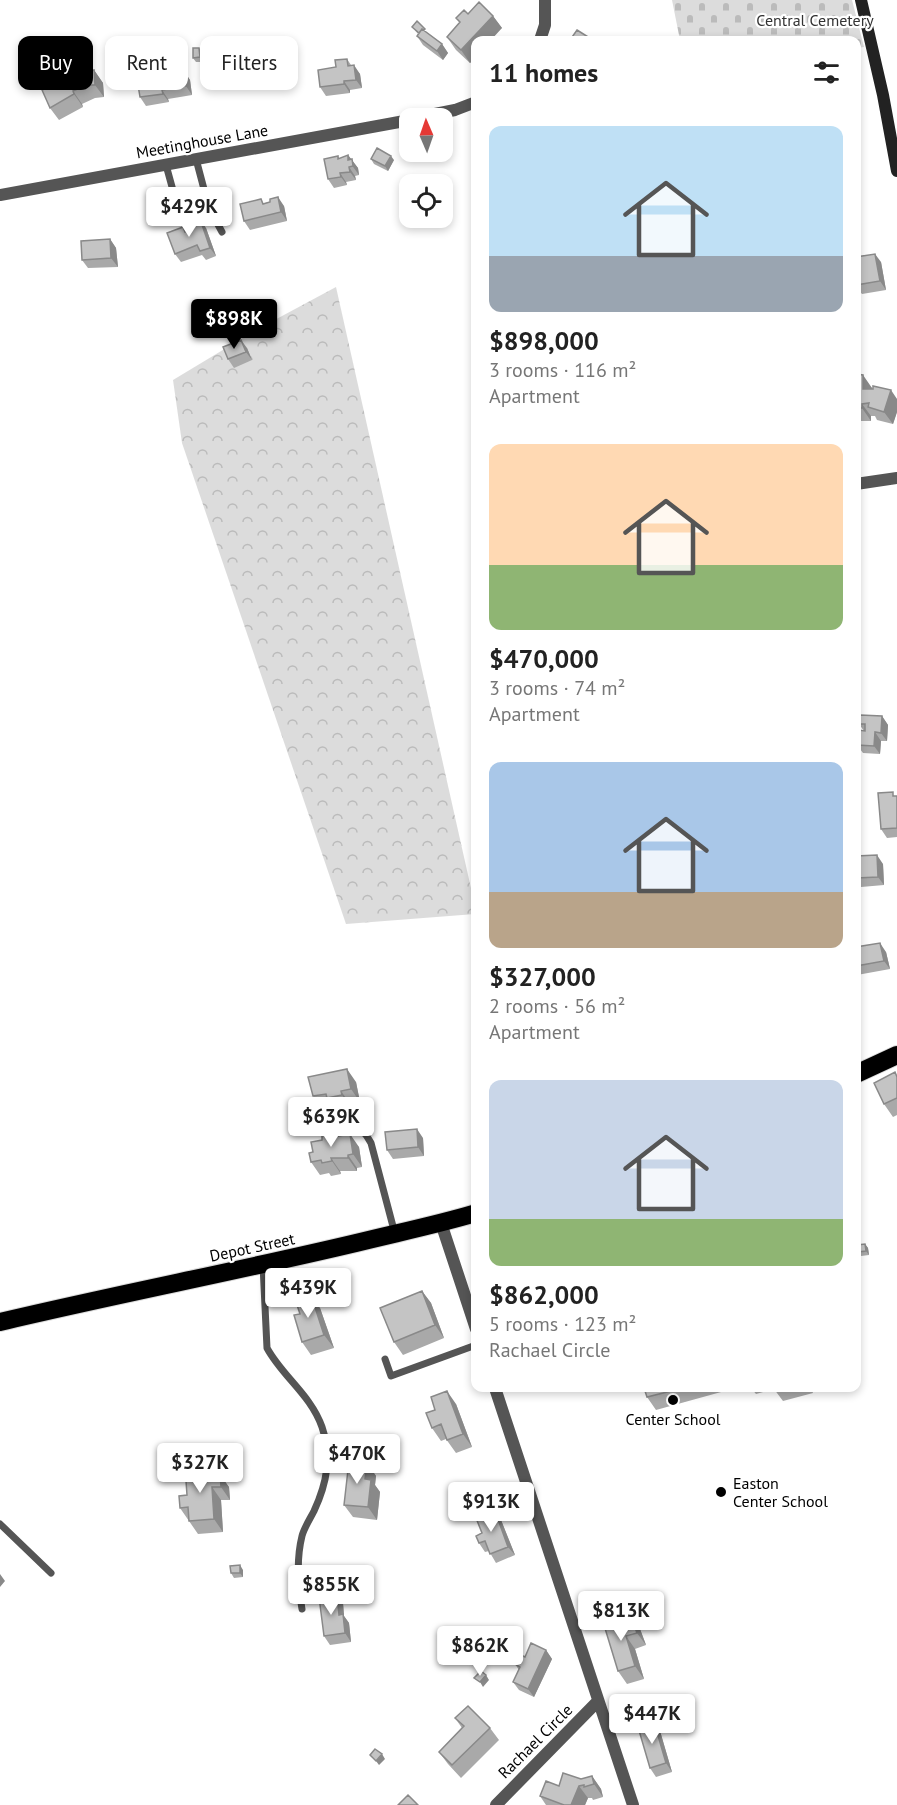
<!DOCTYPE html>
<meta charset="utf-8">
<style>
:root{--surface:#fff;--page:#f6f6f6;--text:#222;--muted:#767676;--accent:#000}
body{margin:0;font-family:"PT Sans",sans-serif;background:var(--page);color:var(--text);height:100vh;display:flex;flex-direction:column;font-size:22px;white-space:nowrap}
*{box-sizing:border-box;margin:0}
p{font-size:20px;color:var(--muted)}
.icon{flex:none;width:33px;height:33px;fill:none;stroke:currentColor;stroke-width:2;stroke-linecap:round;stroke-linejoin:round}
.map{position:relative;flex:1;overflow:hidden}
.sheet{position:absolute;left:471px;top:36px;width:390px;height:1356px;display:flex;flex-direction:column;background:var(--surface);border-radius:12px;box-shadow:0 3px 9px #0003}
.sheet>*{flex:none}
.guide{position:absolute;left:18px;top:36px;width:363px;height:54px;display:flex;gap:12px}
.needle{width:39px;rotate:358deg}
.buttons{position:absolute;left:399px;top:108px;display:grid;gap:12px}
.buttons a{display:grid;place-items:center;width:54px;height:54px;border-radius:12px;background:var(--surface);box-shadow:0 3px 9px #0003;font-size:30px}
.price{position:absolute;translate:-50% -51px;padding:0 14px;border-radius:6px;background:#fff;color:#222;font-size:20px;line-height:39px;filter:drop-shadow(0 2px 3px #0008)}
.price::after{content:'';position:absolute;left:50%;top:36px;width:18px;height:14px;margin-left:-9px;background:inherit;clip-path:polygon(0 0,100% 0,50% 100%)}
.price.current{background:var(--accent);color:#fff}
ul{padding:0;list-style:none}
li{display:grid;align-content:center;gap:12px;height:318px;padding:0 18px}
li span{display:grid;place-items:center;height:186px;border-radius:12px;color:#555}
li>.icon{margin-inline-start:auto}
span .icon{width:108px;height:108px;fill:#fffc;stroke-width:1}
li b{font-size:26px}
h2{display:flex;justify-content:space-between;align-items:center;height:72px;padding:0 18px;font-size:26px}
.pill{padding:0 21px;border-radius:12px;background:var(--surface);box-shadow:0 3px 9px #0003;font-size:21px;line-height:54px}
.pill.current{background:var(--accent);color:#fff}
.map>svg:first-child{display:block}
.forest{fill:url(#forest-crowns)}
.cemetery{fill:url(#cemetery-stones)}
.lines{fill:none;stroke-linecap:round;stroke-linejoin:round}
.highway-casing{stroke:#dbdbdb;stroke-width:20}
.lane{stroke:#555;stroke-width:7}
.street{stroke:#555;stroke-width:12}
.secondary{stroke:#222;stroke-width:12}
.highway{stroke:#000;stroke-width:18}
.wall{fill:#a9a9a9}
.shaded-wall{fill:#898989}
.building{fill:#c4c4c4;stroke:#898989;stroke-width:1.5}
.poi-dot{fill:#000;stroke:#fff;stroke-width:2}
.labels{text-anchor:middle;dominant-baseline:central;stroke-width:4.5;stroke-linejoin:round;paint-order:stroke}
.park-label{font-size:16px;fill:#333;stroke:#fff}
.street-label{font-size:16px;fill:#000;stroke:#fff}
.poi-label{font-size:16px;fill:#000;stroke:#fff}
</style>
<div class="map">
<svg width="897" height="1805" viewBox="0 0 897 1805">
<defs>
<pattern id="forest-crowns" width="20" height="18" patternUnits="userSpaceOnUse" patternTransform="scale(1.5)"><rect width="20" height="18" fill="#dcdcdc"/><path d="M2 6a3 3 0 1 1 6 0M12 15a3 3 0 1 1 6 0" fill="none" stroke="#bbb"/></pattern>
<pattern id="cemetery-stones" width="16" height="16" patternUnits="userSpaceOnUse" patternTransform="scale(1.5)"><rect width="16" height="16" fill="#dcdcdc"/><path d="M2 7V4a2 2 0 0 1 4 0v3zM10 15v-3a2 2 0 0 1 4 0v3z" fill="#bbb"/></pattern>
</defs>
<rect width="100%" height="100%" fill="#fff"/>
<!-- forest -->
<path class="forest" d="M336 287 475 906V914L346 924 182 443 173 380 256 330Z"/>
<!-- cemetery -->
<path class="cemetery" d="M672 0H852L864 47 857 48 856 40H680Z"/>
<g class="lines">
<defs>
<path id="highway" d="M856 1074 897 1055
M0 1322C118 1294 238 1271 356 1243 396 1233 436 1225 476 1213"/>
</defs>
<!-- highway casing -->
<use href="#highway" class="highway-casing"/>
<!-- lane -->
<path class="lane" d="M196 159 209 208
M166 165 177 205 185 214 198 212 209 208 222 232
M324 1128C348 1122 358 1119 371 1143L395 1234
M263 1265 267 1348C282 1376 311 1395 322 1427 332 1457 327 1483 314 1511 310 1519 304 1528 302 1536 296 1560 298 1586 302 1609
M385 1359 391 1376 476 1345
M0 1524 51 1573"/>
<!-- street -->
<path class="street" d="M540 40 545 25V0
M415 118 455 110 476 102
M0 195 410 120
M856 484 897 478
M441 1223 476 1329
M495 1388 633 1805
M496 1805 598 1701"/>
<!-- secondary -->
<path class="secondary" d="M861 0 883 95 897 171"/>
<!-- highway -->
<use href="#highway" class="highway"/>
</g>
<!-- wall -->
<path class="wall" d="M468 14 493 16 502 28 476 40V57L470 63 456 50 447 37 460 23 456 18Z
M412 27 428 33 442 44 448 53 443 60 423 45 417 36 418 34Z
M202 52 203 62H196L193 58Z
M267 53 276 66 277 80 252 82 253 87 230 89 221 76 256 54Z
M347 59 351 65 360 74 362 88 350 90V93L326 96 320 87 336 67Z
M94 70 103 83 104 97 95 98 82 104 83 107 59 120 50 108 77 78Z
M184 71 190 80 192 95 168 99 169 102 146 106 140 97 162 79 170 77Z
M348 155 358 168 359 175 355 176 356 180 346 182 347 185 334 188 328 179 338 156 340 159Z
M371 159 394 160 388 171 374 164Z
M270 202 284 206 287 221 250 230 244 221 265 203Z
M183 227 186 232 206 228 216 256 206 260 202 255 181 262 175 254Z
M110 239 116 248 118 267 88 268 82 260Z
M856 257 881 262 886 290 862 294 856 287Z
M247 348 252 360 234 368 228 359Z
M856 374 872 388V389L897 399V412L893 424 877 420 875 416H871V421H856Z
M882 716 888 725 887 741H881L880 754 863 753 857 745 864 731 859 724Z
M896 796H897V837L887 838 881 829Z
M856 856 883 864 884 885 861 887 856 880Z
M856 947 886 952 890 969 857 975Z
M895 1072 897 1076V1115L893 1117 884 1104Z
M356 1082 360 1102 350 1104 351 1108 336 1111 333 1107 322 1109 313 1096Z
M340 1136 359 1147 362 1167 357 1168V1171H340L341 1174 331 1176 329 1173 320 1175 311 1162 313 1152 322 1140Z
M423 1138 424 1156 393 1159 387 1150Z
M865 1244 868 1248 869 1255 861 1256 858 1252Z
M422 1291 431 1303 444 1338 403 1355 394 1342Z
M320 1308 334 1348 311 1355 302 1342Z
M644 1388H732V1389L656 1410 647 1397Z
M751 1388H811L813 1393 783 1401 774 1389 756 1394Z
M456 1404 472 1447 456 1453 446 1439 441 1441 432 1428Z
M367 1463 376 1476 375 1485 380 1492 377 1520 353 1517 344 1505Z
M216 1474 229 1487 230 1500H221L223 1532 198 1534 180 1508 187 1495 191 1481Z
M501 1520 515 1555 496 1563 489 1551 485 1552 479 1543 482 1533Z
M243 1570V1577L234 1578 231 1573Z
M337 1595 343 1603 344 1616 349 1623 351 1642 330 1645 324 1636Z
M604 1625 640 1629 646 1645 635 1649 644 1679 627 1684 618 1671Z
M480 1636 483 1640 476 1647 468 1639Z
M546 1650 552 1659 534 1697 519 1690 513 1682 519 1670 515 1664 525 1657Z
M455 1718 490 1728 499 1740 461 1778 448 1764 439 1752 462 1728Z
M660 1731 672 1772 656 1777 650 1768Z
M592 1776 601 1789 603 1797 593 1800 592 1798H588L585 1805H546L540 1796 559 1786Z"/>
<!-- shaded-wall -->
<path class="shaded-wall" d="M493 16 502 28 491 40H476V57L470 63 461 50Z
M442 44 448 53 443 60 437 51Z
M251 47 260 60 252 54Z
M199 48 202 52 203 62 200 57Z
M267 53 276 66 277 80 268 67Z
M354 65 360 74 362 88 356 80Z
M243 69 252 82 253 87 244 74Z
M94 70 103 83 104 97 95 85Z
M184 71 190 80 192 95 186 86Z
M344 81 350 90V93L344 84Z
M162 90 168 99 169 102 163 94Z
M73 91 82 104 83 107 74 94Z
M348 155 358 168 359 175 348 160Z
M391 156 394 160 388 171 385 166Z
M349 167 355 176 356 180 350 172Z
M340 173 346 182 347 185 341 177Z
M278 197 284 206 287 221 281 212Z
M200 219 206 228 216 256 210 248Z
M110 239 116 248 118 267 111 258Z
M875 254 881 262 886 290 880 281Z
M241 340 247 348 252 360 246 352Z
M863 375 872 388V402L863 389Z
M891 390 897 399V412L893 424 884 412Z
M862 404 871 416V421L862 408Z
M882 716 888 725 887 741 881 733Z
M875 732 881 741 880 754 874 746Z
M877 855 883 864 884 885 878 877Z
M880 943 886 952 890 969 884 961Z
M347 1069 356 1082 360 1102 351 1089Z
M341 1091 350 1104 351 1108 342 1095Z
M417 1129 423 1138 424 1156 418 1147Z
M350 1134 359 1147 362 1167 353 1154Z
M348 1155 357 1168V1171L348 1158Z
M331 1158 340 1171 341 1174 332 1161Z
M865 1244 868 1248 869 1255 866 1251Z
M422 1291 431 1303 444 1338 435 1325Z
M311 1295 320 1308 334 1348 324 1335Z
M447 1391 456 1404 472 1447 463 1434Z
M367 1463 376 1476 375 1485 380 1492 377 1520 368 1507 365 1479Z
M209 1465 218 1478 219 1487 210 1474Z
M220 1474 229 1487 230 1500 221 1487Z
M212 1487 221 1500 223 1532 214 1519Z
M495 1511 501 1520 515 1555 508 1547Z
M240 1565 243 1570V1577L240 1573Z
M0 1574 5 1581 0 1587Z
M337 1595 343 1603 344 1616 349 1623 351 1642 345 1633 339 1615Z
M631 1616 640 1629 646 1645 637 1633Z
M626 1636 635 1649 644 1679 635 1666Z
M546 1650 552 1659 534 1697 528 1689Z
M486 1675 489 1680 483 1687 480 1682Z
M654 1722 660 1731 672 1772 666 1763Z
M382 1754 385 1759 379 1765 376 1761Z
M592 1776 601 1789 603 1797 594 1784Z
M579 1786 588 1798 585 1805H571Z"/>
<!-- building -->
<path class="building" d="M479 2 493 16 461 50 447 37 460 22 456 18 464 10 468 14Z
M417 21 425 29 424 30 422 29 419 33 412 27Z
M422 29 442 44 437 51 417 36Z
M577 30 593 40H570Z
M251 47 252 54 267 53 268 67 243 69 244 74 221 76 220 57 240 55 239 48Z
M193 48H199L200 57 193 58Z
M347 59 348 66 354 65 356 80 344 81V84L320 87 318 70 336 67 335 60Z
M94 70 95 85H86L73 91 74 94 50 108 42 90 57 84 53 76 63 72 67 81 77 78 76 74Z
M184 71 186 86 162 90 163 94 140 97 137 79 160 75V79L170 77 169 74Z
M377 148 391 156 385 166 371 159Z
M348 155V160L352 159 353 166 349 167 350 172 340 173 341 177 328 179 324 159 338 156V159Z
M278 197 281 212 244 221 240 204 261 199 263 204 270 202V199Z
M200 219 210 248 200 251 197 245 175 254 167 233 183 227 185 232 193 229 190 222Z
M110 239 111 258 82 260 81 241Z
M875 254 880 281 856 285V257Z
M241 340 246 352 228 359 223 347Z
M856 374 863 375V389H873V386L891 390 884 412 868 407 869 403 862 404V408H856Z
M860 715 882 716 881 733 875 732 874 746 857 745 858 730 865 731V724H859Z
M893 792V796H897V828L881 829 878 793Z
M877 855 878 877 856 878V856Z
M880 943 884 961 856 966V947Z
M347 1069 351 1089 341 1091 342 1095 327 1098 326 1094 313 1096 308 1077Z
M895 1072 897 1077V1098L884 1104 874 1083Z
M417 1129 418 1147 387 1150 385 1132Z
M338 1132V1136L350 1134 353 1154 348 1155V1158H331L332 1161 322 1163 321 1160 311 1162 309 1153 313 1152 311 1142 322 1140V1135Z
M865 1244 866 1251 858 1252 857 1245Z
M422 1291 435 1325 394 1342 380 1308Z
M311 1295 324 1335 302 1342 294 1315 300 1314 295 1299Z
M644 1388H683L647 1397Z
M447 1391 463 1434 447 1440 441 1424 432 1428 426 1413 435 1410 431 1397Z
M349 1461 367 1463 365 1479 371 1480 368 1507 344 1505Z
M209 1465 210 1474H220L221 1487H212L214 1519 189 1521 188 1507 180 1508 179 1496 187 1495 186 1481H191L190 1467Z
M495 1511 508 1547 490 1554 485 1541 479 1543 476 1536 482 1533 476 1518Z
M240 1565V1573H231L230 1566Z
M337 1595 339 1615 343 1614 345 1633 324 1636 319 1597Z
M631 1616 637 1633 626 1636 635 1666 618 1671 604 1625Z
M476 1631 480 1636 472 1643 468 1639Z
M531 1643 546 1650 528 1689 513 1682 520 1667 515 1664 519 1654 525 1657Z
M481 1671 486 1675 480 1682 474 1678Z
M468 1706 490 1728 452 1765 439 1752 464 1726 455 1718Z
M654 1722 666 1763 650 1768 638 1727Z
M375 1749 382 1754 376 1761 370 1755Z
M563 1773 581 1779 592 1776 594 1784 584 1787V1785L579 1786 571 1805H564L540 1796 546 1781 559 1786Z
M408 1795 418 1805H398Z"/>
<!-- markers -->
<g class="poi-dot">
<circle cx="673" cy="1400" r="6"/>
<circle cx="721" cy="1492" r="6"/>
</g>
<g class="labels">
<!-- park labels -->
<g class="park-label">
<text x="815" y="20">Central Cemetery</text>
</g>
<!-- street labels -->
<g class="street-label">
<text transform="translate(202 141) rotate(-10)">Meetinghouse Lane</text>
<text transform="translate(252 1247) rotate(-12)">Depot Street</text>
<text transform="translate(535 1741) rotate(-45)">Rachael Circle</text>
</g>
<!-- poi labels -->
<g class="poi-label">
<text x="673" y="1419">Center School</text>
<text x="733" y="1483" text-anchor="start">Easton<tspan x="733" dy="18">Center School</tspan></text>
</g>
</g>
</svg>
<div class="buttons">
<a><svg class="needle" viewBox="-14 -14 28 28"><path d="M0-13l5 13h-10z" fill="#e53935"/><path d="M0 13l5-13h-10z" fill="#767676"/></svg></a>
<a><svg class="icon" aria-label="locate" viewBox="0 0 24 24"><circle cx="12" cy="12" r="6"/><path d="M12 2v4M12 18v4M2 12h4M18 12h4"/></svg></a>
</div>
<b class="price" style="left:189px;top:238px">$429K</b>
<b class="price current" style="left:234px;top:350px">$898K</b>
<b class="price" style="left:331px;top:1148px">$639K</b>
<b class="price" style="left:308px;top:1319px">$439K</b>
<b class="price" style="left:357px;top:1485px">$470K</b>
<b class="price" style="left:200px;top:1494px">$327K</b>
<b class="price" style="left:491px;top:1533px">$913K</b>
<b class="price" style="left:331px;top:1616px">$855K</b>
<b class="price" style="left:621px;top:1642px">$813K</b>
<b class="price" style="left:480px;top:1677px">$862K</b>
<b class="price" style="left:652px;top:1745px">$447K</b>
<div class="guide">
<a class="pill current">Buy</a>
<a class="pill">Rent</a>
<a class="pill">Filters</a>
</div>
<section class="sheet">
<h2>11 homes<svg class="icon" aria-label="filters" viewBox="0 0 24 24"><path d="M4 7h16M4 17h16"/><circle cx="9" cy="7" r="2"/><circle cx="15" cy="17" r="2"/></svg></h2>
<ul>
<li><span style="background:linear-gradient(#bfe0f5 70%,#9aa5b1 0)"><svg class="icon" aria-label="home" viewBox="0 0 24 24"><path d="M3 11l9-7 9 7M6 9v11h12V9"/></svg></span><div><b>$898,000</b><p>3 rooms · 116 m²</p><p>Apartment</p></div></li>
<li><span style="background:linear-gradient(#ffd9b3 65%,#8fb573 0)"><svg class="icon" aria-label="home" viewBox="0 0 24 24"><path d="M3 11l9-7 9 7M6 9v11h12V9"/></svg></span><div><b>$470,000</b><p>3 rooms · 74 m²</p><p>Apartment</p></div></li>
<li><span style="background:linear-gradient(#a9c7e8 70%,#b9a48a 0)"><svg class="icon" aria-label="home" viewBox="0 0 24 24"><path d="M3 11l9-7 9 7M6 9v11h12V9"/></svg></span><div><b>$327,000</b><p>2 rooms · 56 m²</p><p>Apartment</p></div></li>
<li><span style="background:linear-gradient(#c9d6e8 75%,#8fb573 0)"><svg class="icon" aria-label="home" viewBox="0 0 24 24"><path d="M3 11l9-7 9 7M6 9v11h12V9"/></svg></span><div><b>$862,000</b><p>5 rooms · 123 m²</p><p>Rachael Circle</p></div></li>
</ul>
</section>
</div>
